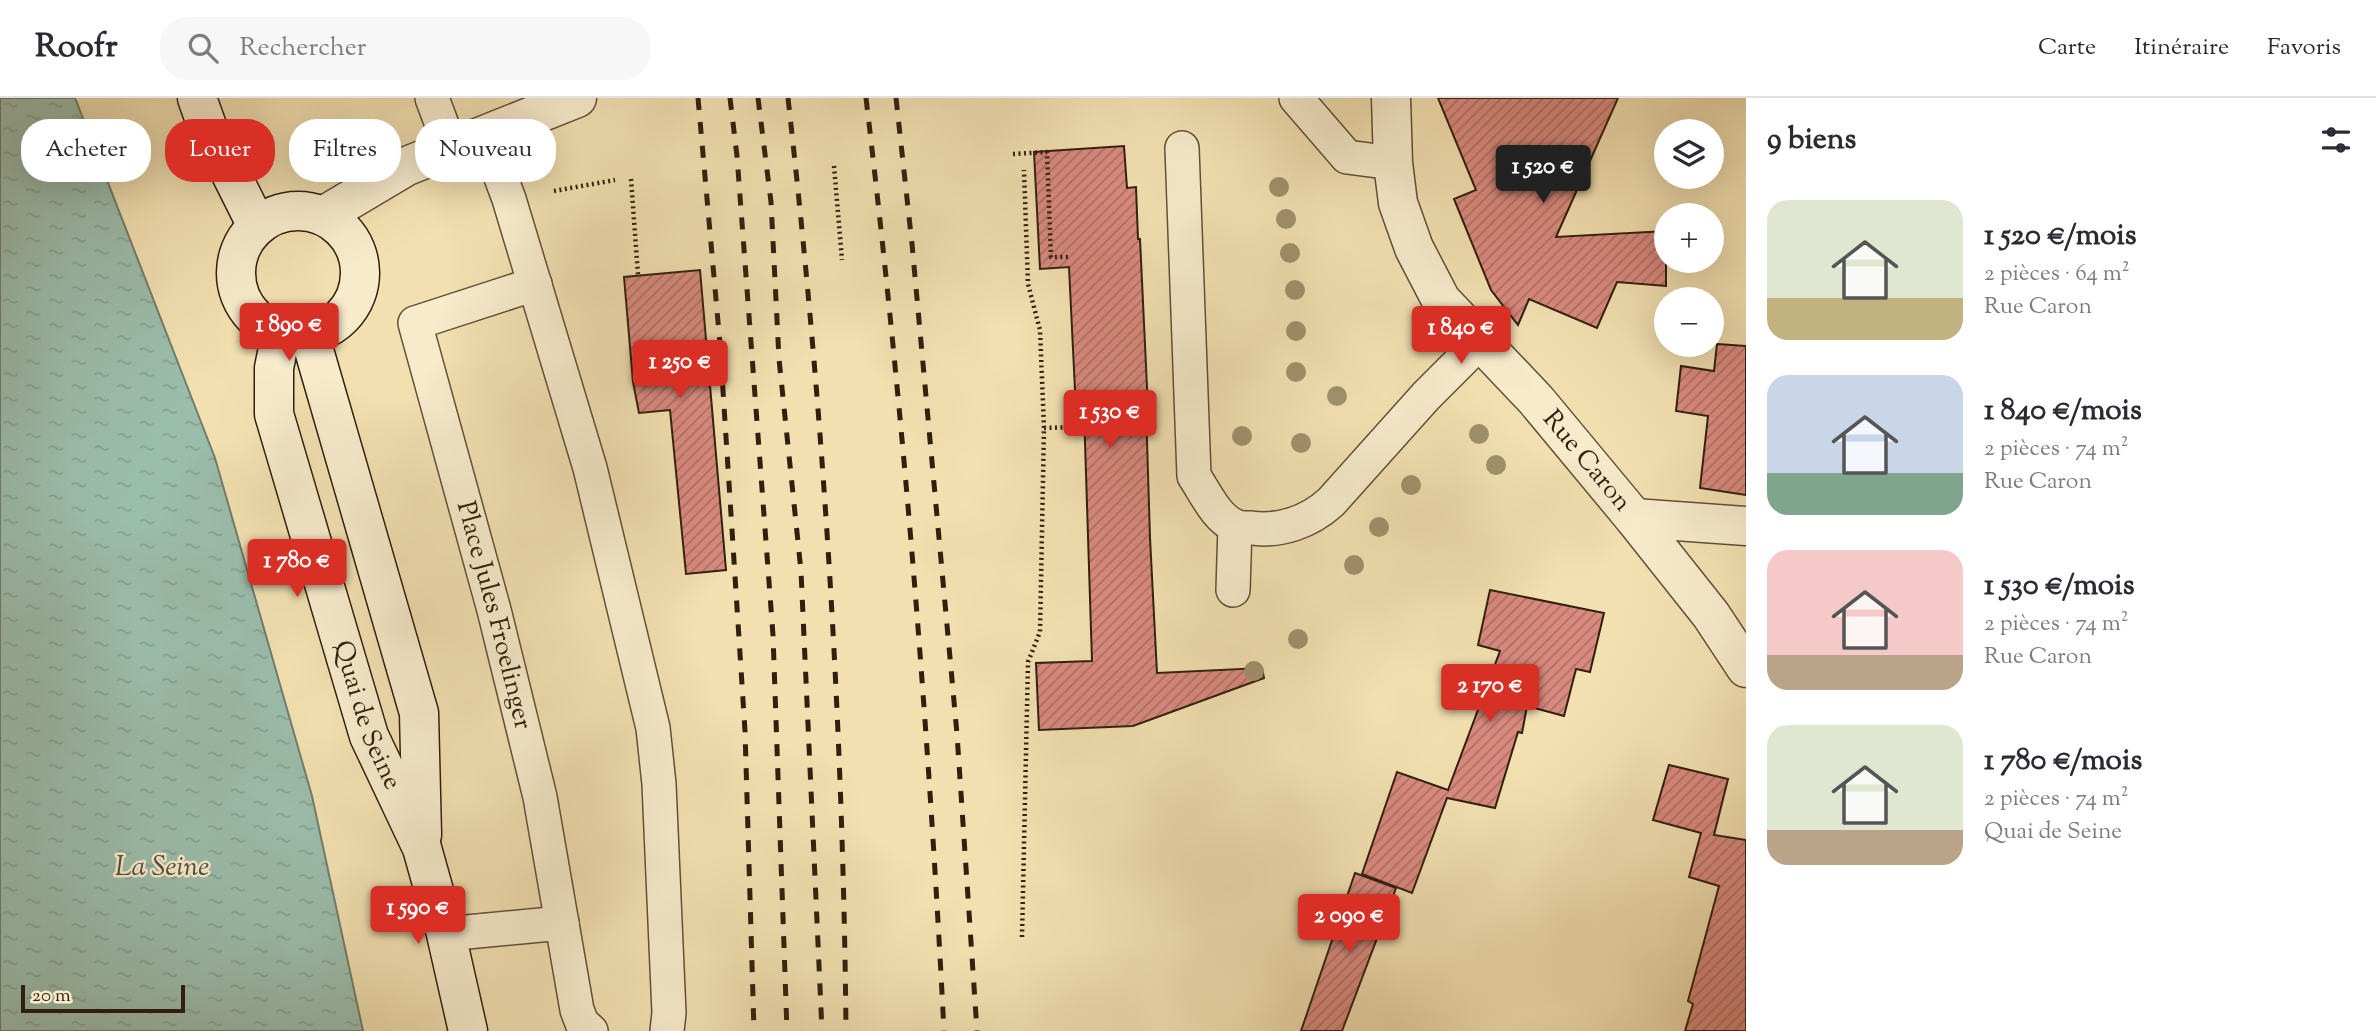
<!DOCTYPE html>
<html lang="fr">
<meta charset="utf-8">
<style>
:root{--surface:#fff;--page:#f7f7f7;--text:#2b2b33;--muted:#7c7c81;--line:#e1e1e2;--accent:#d93025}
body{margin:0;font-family:"Sorts Mill Goudy",serif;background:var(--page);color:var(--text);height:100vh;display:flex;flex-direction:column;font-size:26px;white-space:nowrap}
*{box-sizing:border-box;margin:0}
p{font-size:23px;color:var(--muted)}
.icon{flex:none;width:38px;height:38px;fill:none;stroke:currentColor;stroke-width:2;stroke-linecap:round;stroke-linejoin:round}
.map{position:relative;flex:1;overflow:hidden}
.side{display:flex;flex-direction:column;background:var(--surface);width:630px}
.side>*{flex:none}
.banner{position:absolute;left:21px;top:21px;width:665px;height:63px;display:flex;gap:14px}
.fabs{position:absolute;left:1654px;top:21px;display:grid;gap:14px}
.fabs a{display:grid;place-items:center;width:70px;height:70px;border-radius:50%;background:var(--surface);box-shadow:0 7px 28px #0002;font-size:35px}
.scale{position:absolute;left:21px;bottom:18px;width:164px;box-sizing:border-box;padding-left:7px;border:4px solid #31200f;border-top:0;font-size:19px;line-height:24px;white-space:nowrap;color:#31200f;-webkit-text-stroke:5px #f7ebcc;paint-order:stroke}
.price{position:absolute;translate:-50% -60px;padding:0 16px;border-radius:7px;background:var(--accent);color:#fff;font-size:23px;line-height:46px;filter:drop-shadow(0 2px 4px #0008)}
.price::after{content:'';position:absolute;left:50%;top:42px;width:21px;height:16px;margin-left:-10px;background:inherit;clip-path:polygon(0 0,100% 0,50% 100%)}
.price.on{background:#222;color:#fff}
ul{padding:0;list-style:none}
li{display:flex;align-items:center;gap:21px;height:175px;padding:0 21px}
li span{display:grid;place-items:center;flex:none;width:196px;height:140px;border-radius:21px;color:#555}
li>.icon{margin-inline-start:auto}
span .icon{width:84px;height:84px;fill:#fffc;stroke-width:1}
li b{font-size:30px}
h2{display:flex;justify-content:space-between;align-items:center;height:84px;padding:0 21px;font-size:30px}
.tag{padding:0 24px;border-radius:28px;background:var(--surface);box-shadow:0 7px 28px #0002;font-size:24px;line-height:63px}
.tag.on{background:var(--accent);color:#fff}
header{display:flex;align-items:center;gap:42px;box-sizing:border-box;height:98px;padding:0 35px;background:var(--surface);border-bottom:2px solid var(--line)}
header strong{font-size:33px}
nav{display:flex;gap:38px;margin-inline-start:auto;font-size:24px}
.search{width:490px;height:63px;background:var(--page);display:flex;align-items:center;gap:18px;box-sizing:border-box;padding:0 24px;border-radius:28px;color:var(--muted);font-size:26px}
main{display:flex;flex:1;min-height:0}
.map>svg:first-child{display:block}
.water{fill:url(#water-ripples);stroke:#717e6d;stroke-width:2}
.building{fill:url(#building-hatch);stroke:#31200f;stroke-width:2}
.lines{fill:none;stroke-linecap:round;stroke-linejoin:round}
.service-casing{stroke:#615038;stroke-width:36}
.minor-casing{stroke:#615038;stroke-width:41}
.tertiary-casing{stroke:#615038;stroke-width:41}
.secondary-casing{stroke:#31200f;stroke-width:41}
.path{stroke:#31200f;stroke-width:4.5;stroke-dasharray:2 3.5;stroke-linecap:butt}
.service{stroke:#f7ebcc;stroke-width:33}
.minor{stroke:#f7ebcc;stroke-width:38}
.tertiary{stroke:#f7ebcc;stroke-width:38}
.secondary{stroke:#f7ebcc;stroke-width:38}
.rail{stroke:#31200f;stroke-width:5;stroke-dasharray:12 12;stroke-linecap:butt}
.tree{fill:#a0916c}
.labels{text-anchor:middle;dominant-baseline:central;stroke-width:5;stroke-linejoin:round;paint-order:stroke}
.street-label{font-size:26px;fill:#31200f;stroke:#f7ebcc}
.water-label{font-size:28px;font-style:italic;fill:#514f3e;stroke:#f7ebcc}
</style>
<header>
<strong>Roofr</strong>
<div class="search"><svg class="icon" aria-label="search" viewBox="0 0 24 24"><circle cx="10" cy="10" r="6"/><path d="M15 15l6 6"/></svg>Rechercher</div>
<nav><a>Carte</a><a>Itinéraire</a><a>Favoris</a></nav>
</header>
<main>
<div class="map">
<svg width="1746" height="933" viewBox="0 0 1746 933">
<defs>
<pattern id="water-ripples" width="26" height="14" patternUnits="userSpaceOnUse" patternTransform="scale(1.75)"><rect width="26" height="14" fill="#9bbdac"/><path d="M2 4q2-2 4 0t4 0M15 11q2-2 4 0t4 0" fill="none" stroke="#86a293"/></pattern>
<pattern id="building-hatch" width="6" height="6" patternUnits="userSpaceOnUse" patternTransform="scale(1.75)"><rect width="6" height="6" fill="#d98a7f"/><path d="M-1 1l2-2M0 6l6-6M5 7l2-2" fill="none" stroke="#b17066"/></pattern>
</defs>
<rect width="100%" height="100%" fill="#f2e0b1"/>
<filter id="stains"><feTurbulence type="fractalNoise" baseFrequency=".00286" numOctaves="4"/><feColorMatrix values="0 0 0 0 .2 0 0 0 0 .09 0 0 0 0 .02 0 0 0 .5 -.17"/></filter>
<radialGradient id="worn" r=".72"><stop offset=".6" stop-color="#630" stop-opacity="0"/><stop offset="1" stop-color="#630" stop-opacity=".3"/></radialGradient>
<!-- water -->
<path class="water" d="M0 0H75L215 360 312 698 363 933H0Z"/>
<!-- building -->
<path class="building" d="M1438 0H1618L1556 139 1666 133V188L1617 184 1597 230 1529 201 1518 227 1491 192 1454 101 1476 92Z
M1124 48 1127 90 1136 89 1138 141H1140L1148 310H1146L1150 440 1157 575 1262 570 1264 580 1133 628 1039 632 1036 565 1092 563 1084 313H1076L1069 169 1040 171 1034 54Z
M700 172 726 472 686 476 670 312 639 315 633 284 624 179Z
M1717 246 1746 248V397L1700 390 1708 318 1676 313 1681 268 1714 273Z
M1490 492 1604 515 1590 574 1576 571 1564 618 1527 608 1522 635 1518 634 1495 710 1447 700 1412 795 1362 776 1397 674 1448 692 1500 553 1478 547Z
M1669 667 1728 681 1714 737 1746 742V933H1685L1693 906 1688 903 1719 788 1689 779 1701 735 1653 722Z
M1355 775 1396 790 1342 933H1301Z"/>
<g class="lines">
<defs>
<g id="service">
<path d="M432 0 451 51"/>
<path d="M1296 0 1347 59 1393 65"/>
<path d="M485 37 509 101 590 370 653 630 659 686 669 915 667 933"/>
<path d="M1182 50 1194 378C1205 394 1216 420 1235 428 1239 430 1246 430 1251 430 1280 434 1309 424 1331 404L1426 298 1479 245"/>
<path id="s1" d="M535 186 415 225 494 512 540 699 577 912 582 925 591 933"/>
<path d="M1233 492 1235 428"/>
<path d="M446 836 562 825"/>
</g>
<g id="minor">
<path id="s2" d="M1391 0 1393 65 1398 105 1414 150 1441 202 1536 302 1634 420 1711 517 1746 570"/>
<path d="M1634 420 1746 428"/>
</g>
<path id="tertiary" d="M323 118 407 68 577 0"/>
<g id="secondary">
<path d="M197 0 207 28 257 128"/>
<circle cx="298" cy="175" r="62"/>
<path id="s3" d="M281 235 274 270V316L369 638 422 750 446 836 468 933"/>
<path d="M309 235 419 615 422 737"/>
</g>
</defs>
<!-- service casing -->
<use href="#service" class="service-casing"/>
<!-- minor casing -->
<use href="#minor" class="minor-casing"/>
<!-- tertiary casing -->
<use href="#tertiary" class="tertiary-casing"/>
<!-- secondary casing -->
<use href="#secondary" class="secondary-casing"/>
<!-- path -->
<path class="path" d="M1013 56 1047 54 1051 159H1069
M834 68 842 162
M631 81 638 177
M554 93 615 82
M1044 330 1146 327
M1022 839 1028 564 1040 534 1044 330 1040 232 1028 186 1024 72"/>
<!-- service -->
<use href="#service" class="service"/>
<!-- minor -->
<use href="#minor" class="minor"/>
<!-- tertiary -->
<use href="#tertiary" class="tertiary"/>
<!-- secondary -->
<use href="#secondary" class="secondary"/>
<!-- rail -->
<path class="rail" d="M698 0 720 246 745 633 754 933
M730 0 737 58 773 537 787 933
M758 0 771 104 779 261 801 473 822 933
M788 0C823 310 843 621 846 933
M866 0C903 310 928 621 944 933
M896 0 912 146 957 636 977 933"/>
</g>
<!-- trees -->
<g class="tree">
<circle cx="1279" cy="89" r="10"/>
<circle cx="1286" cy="121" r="10"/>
<circle cx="1290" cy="155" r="10"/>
<circle cx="1295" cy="192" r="10"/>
<circle cx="1296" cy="233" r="10"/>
<circle cx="1296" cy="274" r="10"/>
<circle cx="1337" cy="298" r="10"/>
<circle cx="1479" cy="336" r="10"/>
<circle cx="1242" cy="338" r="10"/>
<circle cx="1301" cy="345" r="10"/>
<circle cx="1496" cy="367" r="10"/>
<circle cx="1411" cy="387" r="10"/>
<circle cx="1379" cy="429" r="10"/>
<circle cx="1354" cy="467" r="10"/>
<circle cx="1298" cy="541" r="10"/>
<circle cx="1254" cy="573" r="10"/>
</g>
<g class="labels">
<!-- street labels -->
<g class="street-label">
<text stroke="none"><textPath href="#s2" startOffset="429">Rue Caron</textPath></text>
<text stroke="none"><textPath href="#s1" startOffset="429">Place Jules Froelinger</textPath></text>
<text stroke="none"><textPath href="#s3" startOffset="397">Quai de Seine</textPath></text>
</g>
<!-- water labels -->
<g class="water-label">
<text x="162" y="770">La Seine</text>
</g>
</g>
<rect width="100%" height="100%" filter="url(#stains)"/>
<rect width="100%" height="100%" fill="url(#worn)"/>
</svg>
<div class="fabs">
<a><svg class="icon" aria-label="layers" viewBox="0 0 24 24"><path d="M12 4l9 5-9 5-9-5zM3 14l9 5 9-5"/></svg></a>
<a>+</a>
<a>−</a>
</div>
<div class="scale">20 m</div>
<b class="price on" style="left:1543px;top:107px">1 520 €</b>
<b class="price" style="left:289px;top:265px">1 890 €</b>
<b class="price" style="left:1461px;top:268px">1 840 €</b>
<b class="price" style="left:680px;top:302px">1 250 €</b>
<b class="price" style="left:1110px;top:352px">1 530 €</b>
<b class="price" style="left:297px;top:501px">1 780 €</b>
<b class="price" style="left:1490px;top:626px">2 170 €</b>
<b class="price" style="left:418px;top:848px">1 590 €</b>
<b class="price" style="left:1349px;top:856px">2 090 €</b>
<div class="banner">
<a class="tag">Acheter</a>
<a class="tag on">Louer</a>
<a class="tag">Filtres</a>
<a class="tag">Nouveau</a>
</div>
</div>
<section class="side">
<h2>9 biens<svg class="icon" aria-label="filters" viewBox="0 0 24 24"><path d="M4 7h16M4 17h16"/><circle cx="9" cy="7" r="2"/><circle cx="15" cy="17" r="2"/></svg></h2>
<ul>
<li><span style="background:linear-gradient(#dfe7d0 70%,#c2b280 0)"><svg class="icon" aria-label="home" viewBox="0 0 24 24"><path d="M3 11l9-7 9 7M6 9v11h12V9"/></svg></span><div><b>1 520 €/mois</b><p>2 pièces · 64 m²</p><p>Rue Caron</p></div></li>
<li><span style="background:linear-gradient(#c9d6e8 70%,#7fa58c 0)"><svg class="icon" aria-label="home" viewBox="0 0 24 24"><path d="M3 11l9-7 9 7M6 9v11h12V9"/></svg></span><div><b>1 840 €/mois</b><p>2 pièces · 74 m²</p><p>Rue Caron</p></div></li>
<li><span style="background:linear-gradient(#f6c9c9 75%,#b9a48a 0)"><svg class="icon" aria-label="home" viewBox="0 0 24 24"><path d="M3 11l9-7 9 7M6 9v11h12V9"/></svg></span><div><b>1 530 €/mois</b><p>2 pièces · 74 m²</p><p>Rue Caron</p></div></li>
<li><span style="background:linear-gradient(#dfe7d0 75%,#b9a48a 0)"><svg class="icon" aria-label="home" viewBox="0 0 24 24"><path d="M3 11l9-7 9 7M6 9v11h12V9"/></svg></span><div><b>1 780 €/mois</b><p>2 pièces · 74 m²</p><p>Quai de Seine</p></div></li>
</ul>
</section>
</main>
